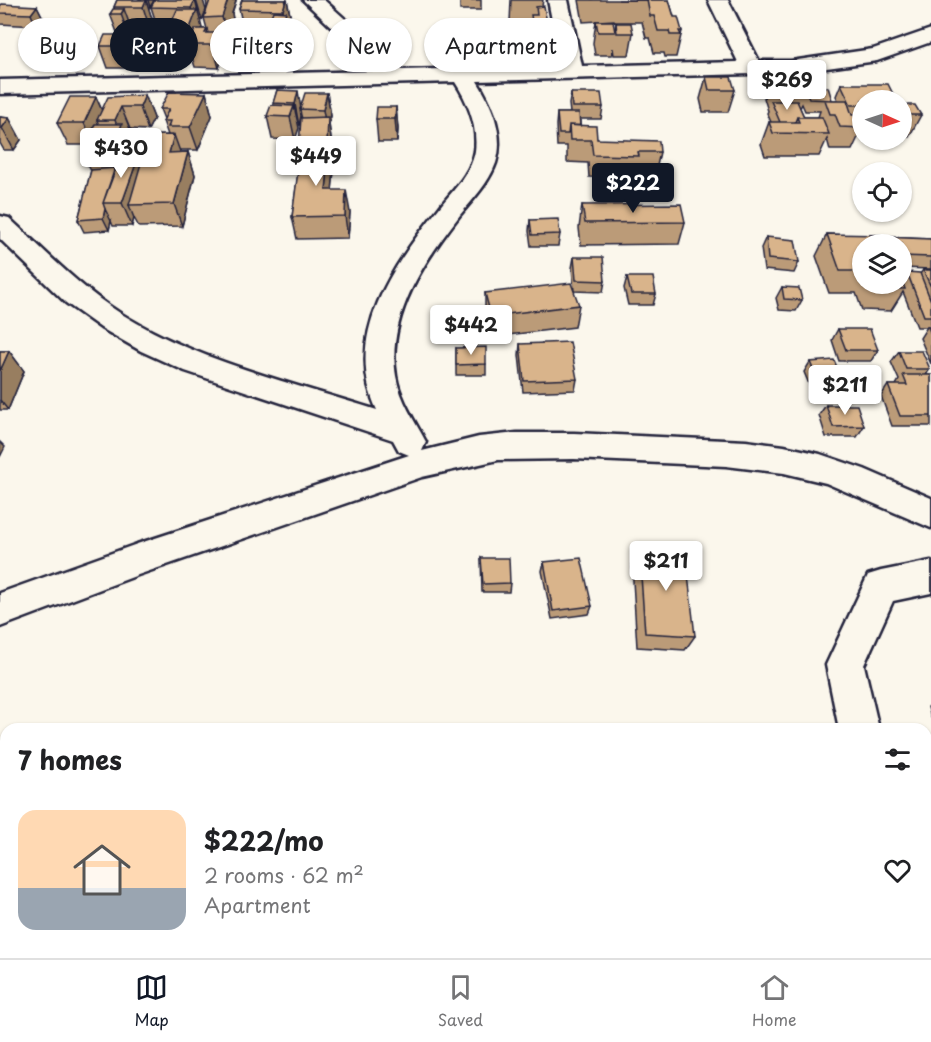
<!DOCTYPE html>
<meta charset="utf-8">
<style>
:root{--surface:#fff;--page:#f2f2f2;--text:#202124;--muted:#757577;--line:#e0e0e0;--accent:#111827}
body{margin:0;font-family:"Playpen Sans",sans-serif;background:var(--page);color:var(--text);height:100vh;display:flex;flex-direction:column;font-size:22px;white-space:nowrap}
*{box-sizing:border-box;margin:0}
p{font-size:20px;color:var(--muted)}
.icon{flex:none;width:33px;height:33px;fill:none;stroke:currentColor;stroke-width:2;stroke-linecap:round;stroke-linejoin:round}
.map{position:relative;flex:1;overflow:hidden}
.drawer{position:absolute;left:0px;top:723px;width:932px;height:236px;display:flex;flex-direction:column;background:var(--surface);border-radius:18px 18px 0 0;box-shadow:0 2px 4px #0004}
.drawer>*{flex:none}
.hud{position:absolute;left:18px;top:18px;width:600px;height:54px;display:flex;gap:12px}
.needle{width:39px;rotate:93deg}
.buttons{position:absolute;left:852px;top:90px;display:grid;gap:12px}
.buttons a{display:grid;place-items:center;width:60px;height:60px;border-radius:50%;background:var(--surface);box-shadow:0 2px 4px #0004;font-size:30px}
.price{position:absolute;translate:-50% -51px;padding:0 14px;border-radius:6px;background:#fff;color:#222;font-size:20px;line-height:39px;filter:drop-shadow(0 2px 3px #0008)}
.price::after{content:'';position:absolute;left:50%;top:36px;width:18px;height:14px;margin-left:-9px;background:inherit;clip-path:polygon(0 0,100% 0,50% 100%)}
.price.current{background:var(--accent);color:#fff}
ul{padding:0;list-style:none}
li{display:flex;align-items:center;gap:18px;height:150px;padding:0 18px}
li span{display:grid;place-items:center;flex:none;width:168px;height:120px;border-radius:18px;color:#555}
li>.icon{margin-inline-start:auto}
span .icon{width:72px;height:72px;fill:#fffc;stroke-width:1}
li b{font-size:26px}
h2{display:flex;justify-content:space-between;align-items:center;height:72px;padding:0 18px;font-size:26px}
.chip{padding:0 21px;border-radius:27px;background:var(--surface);box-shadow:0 2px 4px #0004;font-size:21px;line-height:54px}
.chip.current{background:var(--accent);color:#fff}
.menu{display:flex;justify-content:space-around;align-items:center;height:84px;border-top:2px solid var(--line);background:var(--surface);font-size:16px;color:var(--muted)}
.menu a{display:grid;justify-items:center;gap:3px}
.menu .current{color:var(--accent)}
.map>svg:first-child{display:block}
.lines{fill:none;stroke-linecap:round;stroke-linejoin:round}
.minor-casing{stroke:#22223b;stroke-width:5}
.minor{fill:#fbf7ec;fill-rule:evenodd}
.wall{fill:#bb9b78;stroke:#22223b;stroke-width:1.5;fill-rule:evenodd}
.shaded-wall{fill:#987e61;stroke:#22223b;stroke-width:1.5}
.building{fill:#d9b48b;stroke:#22223b;stroke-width:1.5}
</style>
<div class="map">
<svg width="931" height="958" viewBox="0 0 931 958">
<rect width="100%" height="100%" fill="#fbf7ec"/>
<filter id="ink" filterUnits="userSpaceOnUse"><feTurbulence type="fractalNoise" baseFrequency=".0167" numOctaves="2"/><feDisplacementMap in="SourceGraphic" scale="12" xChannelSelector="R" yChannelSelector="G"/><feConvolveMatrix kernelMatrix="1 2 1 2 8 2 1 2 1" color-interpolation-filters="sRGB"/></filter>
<g filter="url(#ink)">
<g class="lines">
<defs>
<path id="minor" d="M303 0H324L402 70 561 66 548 0H568L582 66 738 62 708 0H728L759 61H791L873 49 931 29V42L877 61 791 73 477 81C492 105 505 135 496 163 489 183 473 199 460 215 425 260 386 316 396 376 400 400 415 421 426 442L422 451 479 437 517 433H574L746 441 784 446 820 454 864 469 931 498V528L826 483 784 473 726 466 574 459 498 460 422 477 138 575 0 627V593L137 544 409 455 399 451 393 440 185 371 141 351 101 328 66 303 0 239V216L9 218C45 251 79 287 120 313 196 361 292 383 377 410 342 336 394 264 439 208 453 190 471 174 475 151 478 127 468 102 455 82L0 94V80L378 71Z
M931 561V593L893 601 864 665 879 729H839L826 665 868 575 881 571Z
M926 919 931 921V958H908L906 952H926Z"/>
</defs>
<!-- minor casing -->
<use href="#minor" class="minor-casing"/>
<!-- minor -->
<use href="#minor" class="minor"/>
</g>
<!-- wall -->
<path class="wall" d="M117 0H154L150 7H148L153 22 150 29H131L132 31 129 36H125L133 57 127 68H108L100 46 118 35 110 14 114 9V7Z
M155 0H203L202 20H200V23L202 29H207L208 33 204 18 207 7 206 0H236L232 13 233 20 228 40H219L223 55 219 68 195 67 190 51H176L170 30 158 29 151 7Z
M242 0H287L291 20 289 26 290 34 288 41V46L283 70 263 71 258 48 263 31H244L239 9Z
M460 0H481V10H460Z
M511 0H543L542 6 549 34 547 56 533 57 530 37 531 21 510 22Z
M579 0H669L674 17 682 31 676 57H665L664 53H654L650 38H646L642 22H615L614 20 583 22Z
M0 6H37L43 18 36 26 0 24Z
M596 21 615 30 616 23 633 33 629 55H614L613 48 612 55H595L593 43Z
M167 38 174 60 171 68H156L148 46Z
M772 75 807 86 832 100H838L836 96 841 84 862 100V116H858L862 129 852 150H830L827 139 819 156H765L761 144 769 122H771L767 113 768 111 764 98ZM802 104 805 111H820L818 117H804L800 108Z
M706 77 735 90 728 112H703L700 99Z
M277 90 301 106 327 93 331 116 329 124 331 139V153L334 170 332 190 350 212 348 238 297 239 292 217 301 152 299 146 302 118 301 116 295 140 272 139 267 116 273 105Z
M206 93 212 116 198 150H180V152H188L195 175 182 226 139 227 134 218 132 226H113L111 221 109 230 84 232 78 220 91 171 83 155 87 145H68L57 123 96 97 102 110 145 95 154 118 148 130 130 129 127 136 168 135 163 121 164 119 160 109Z
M571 93 603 107 601 119H580V126L597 139 660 152 655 175 635 174V178L589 177 588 163 567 162V146H557L556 125 557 113H570L569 104Z
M902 105 921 115 909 137H902Z
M396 107 398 129 397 142H378L376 119Z
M0 117 9 118 21 140 14 150H4L0 143Z
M582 205 685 222 679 244 581 245 579 228Z
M530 220 560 234 558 246H531L529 231Z
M827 234 883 237 931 239V269L902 268V244H862V284H902V281L907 272 920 274 923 270H931V325L930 327H931V364L920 338 927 327H917L903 292 891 311 862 310 856 293H829L816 256Z
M766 237 799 262 794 273 764 270 761 248Z
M574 257 605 281 603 292 574 291 572 268Z
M627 277 656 294 653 305H628L624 288Z
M782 287 802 300 796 311 779 310 776 298Z
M485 293 579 305 575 327 490 337 485 315Z
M838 329 878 350 871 361H839L832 340Z
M520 344 577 379 575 390 523 392 519 355Z
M456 348 486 364V375H456Z
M0 351H9L24 371 8 410H0Z
M899 351 930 369 926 375H931V426H892L881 396 888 385H896L899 380 891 362Z
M810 362 841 377 834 388 811 389 804 372Z
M826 405 864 426 857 437H826L819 415Z
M639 547 695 636 685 650 637 647 632 564Z
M481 558 510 583 509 592H482Z
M544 562 592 606 589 614 552 619 542 571Z
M931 705V718L928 707Z
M0 771H6V812H0Z"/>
<!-- shaded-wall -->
<path class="shaded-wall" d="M146 0 153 22 150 29 143 7Z
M148 0H154L150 7Z
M195 0 203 32 194 45 190 28 194 17 191 8Z
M196 0H203L206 10 202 20Z
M225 0H236V1L232 13 233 20 228 40 222 17Z
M286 0H287L291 20 289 26 290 34 288 41V46L283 70 278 48 283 27 282 22 284 17 283 10Z
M37 6 43 18 36 26 31 14Z
M124 9 132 31 129 36 121 14Z
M217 33 223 55 219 68 213 45Z
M125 35 133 57 127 68 119 46Z
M167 38 174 60 171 68 164 46Z
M298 91 301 109H300L301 116 299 126 295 104Z
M206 93 212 116 198 150 190 127Z
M327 93 331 116 329 124 331 139V153L334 170 330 213 326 190 329 158 327 144V132L323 110Z
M145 95 154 118 148 130 140 107Z
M96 97 106 120H97L101 131 94 145 84 123Z
M294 106 299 128 295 140 290 117Z
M121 107 130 129 118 153 124 167 121 177 111 155 119 132 115 120Z
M396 107 398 129 397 142 395 119Z
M9 118 21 140 14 150 2 128Z
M174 135 182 157 169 153Z
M188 152 195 175 182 226 174 204Z
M139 155 148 177 129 205 134 218 132 226 122 203Z
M346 190 350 212 348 238 345 216Z
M105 209 111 221 109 230 103 218Z
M9 351 24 371 8 410 0 400V371Z
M0 442 5 447 0 457Z
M6 796V810L2 808Z"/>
<!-- building -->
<path class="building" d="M117 0H146L143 7H114Z
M155 0H195L191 8 151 7Z
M210 0H228L222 17 204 18Z
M242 0H286L283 10 239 9Z
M618 0H669L674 17H678L682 31H679L681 35H670L669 31H658L654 16H650L647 0Z
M2 4 37 6 31 14 0 13V6Z
M544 6 549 34H534L531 15H537L536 7Z
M113 9H124L121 14H110Z
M177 10H197L190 28H169Z
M273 11 286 12 282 22H269Z
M596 21H613L615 32H598Z
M616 23H631L633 33H617Z
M265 24H284L278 48H258Z
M195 29H207L205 33H217L213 45H189Z
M105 35H125L119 46H100Z
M152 38H167L164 46H148Z
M772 75 803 76 808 89H776Z
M706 77H731L735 90H709Z
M841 84H888L896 100H862V105H851Z
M807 86 828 87 832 100 809 99 807 92 808 89Z
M277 90 298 91 295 104 273 103Z
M169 92 206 93 190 127H168L170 121H163L169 109H160Z
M305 93H327L323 110 300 109Z
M571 93H601L603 107H572Z
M145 95 140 107H121L115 120H97L108 97Z
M70 97H96L84 123H57Z
M825 100H847L852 115H858L862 128 840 127 835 114H830Z
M771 101H797L804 117H797L795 122H780Z
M271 105 294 106 290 117 267 116Z
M902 105H915L921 115H906Z
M377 107H396L395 119H376Z
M557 113H579L580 126 569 125 568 134H559Z
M0 117 9 118 2 128H0Z
M328 117 327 144 299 146 301 118Z
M797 117H822L829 134 773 133 769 122H799Z
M95 124H122L111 155H83Z
M569 125 596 126 597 139 659 141 660 152H638L639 156 593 155 591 140H570Z
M174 135 169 153 188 152 174 204 129 205 144 153 149 152 118 153 125 136Z
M330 147 326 190H346L345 216 292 217 301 148Z
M121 155H139L122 203H103Z
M115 168 103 203 105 209 103 218 78 220 91 170Z
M681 204 685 222 585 223 582 205Z
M558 219 560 234 532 235 530 220Z
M827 234 882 235 886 244H862V271H840Z
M766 237 795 240 799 262 768 259Z
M883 237 931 239V257L902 256V244H886Z
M574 257H603L605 281 576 280Z
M923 270H931V287Z
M907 272 920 273 931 301V316H924Z
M627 277H653L656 294H631Z
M902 281 905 289 875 288 873 284H902Z
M571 283 579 305 491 316 485 293Z
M782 287 799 288 802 300 784 299Z
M928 327H931V334Z
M838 329H870L878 350H846Z
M570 342 577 379 524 381 520 344Z
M486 347V364L456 365V348Z
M0 351H9L0 371Z
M899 351H922L930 369H906Z
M834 360 841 377 817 378 810 362Z
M903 375H931V416H900L888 385H907Z
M826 405H857L864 426 833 427Z
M639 547 685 549 695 636 645 633Z
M481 558H509L510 583 483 584Z
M581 558 592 606 553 611 544 562Z
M0 771H6V796L2 808H0Z"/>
</g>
</svg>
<div class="buttons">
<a><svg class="needle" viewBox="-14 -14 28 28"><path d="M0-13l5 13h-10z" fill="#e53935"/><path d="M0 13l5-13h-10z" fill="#757577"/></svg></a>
<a><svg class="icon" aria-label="locate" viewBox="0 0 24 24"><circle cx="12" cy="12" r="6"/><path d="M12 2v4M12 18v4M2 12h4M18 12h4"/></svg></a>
<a><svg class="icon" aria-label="layers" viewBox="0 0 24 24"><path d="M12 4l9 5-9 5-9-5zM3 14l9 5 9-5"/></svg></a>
</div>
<b class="price" style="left:787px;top:111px">$269</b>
<b class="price" style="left:121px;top:179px">$430</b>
<b class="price" style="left:316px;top:187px">$449</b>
<b class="price current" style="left:633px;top:214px">$222</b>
<b class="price" style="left:471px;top:356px">$442</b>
<b class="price" style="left:845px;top:416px">$211</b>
<b class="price" style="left:666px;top:592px">$211</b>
<div class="hud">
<a class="chip">Buy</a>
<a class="chip current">Rent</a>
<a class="chip">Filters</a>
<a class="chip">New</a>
<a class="chip">Apartment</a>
</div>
<section class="drawer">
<h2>7 homes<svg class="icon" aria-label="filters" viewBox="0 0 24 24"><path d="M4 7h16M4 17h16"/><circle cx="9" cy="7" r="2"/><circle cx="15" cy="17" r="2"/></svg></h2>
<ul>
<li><span style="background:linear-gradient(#ffd9b3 65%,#9aa5b1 0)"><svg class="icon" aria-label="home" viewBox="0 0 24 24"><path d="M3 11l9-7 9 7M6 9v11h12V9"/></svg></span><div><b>$222/mo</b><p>2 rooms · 62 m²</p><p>Apartment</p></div><svg class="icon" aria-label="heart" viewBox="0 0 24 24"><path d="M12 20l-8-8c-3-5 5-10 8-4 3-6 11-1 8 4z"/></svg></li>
</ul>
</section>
</div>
<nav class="menu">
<a class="current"><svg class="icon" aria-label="map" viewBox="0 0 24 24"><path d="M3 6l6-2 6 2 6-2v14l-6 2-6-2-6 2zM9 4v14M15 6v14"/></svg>Map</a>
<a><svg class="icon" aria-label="saved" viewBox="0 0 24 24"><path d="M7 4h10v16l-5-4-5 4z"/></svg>Saved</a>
<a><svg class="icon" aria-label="home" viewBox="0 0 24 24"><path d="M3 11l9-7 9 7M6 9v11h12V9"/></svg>Home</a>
</nav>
